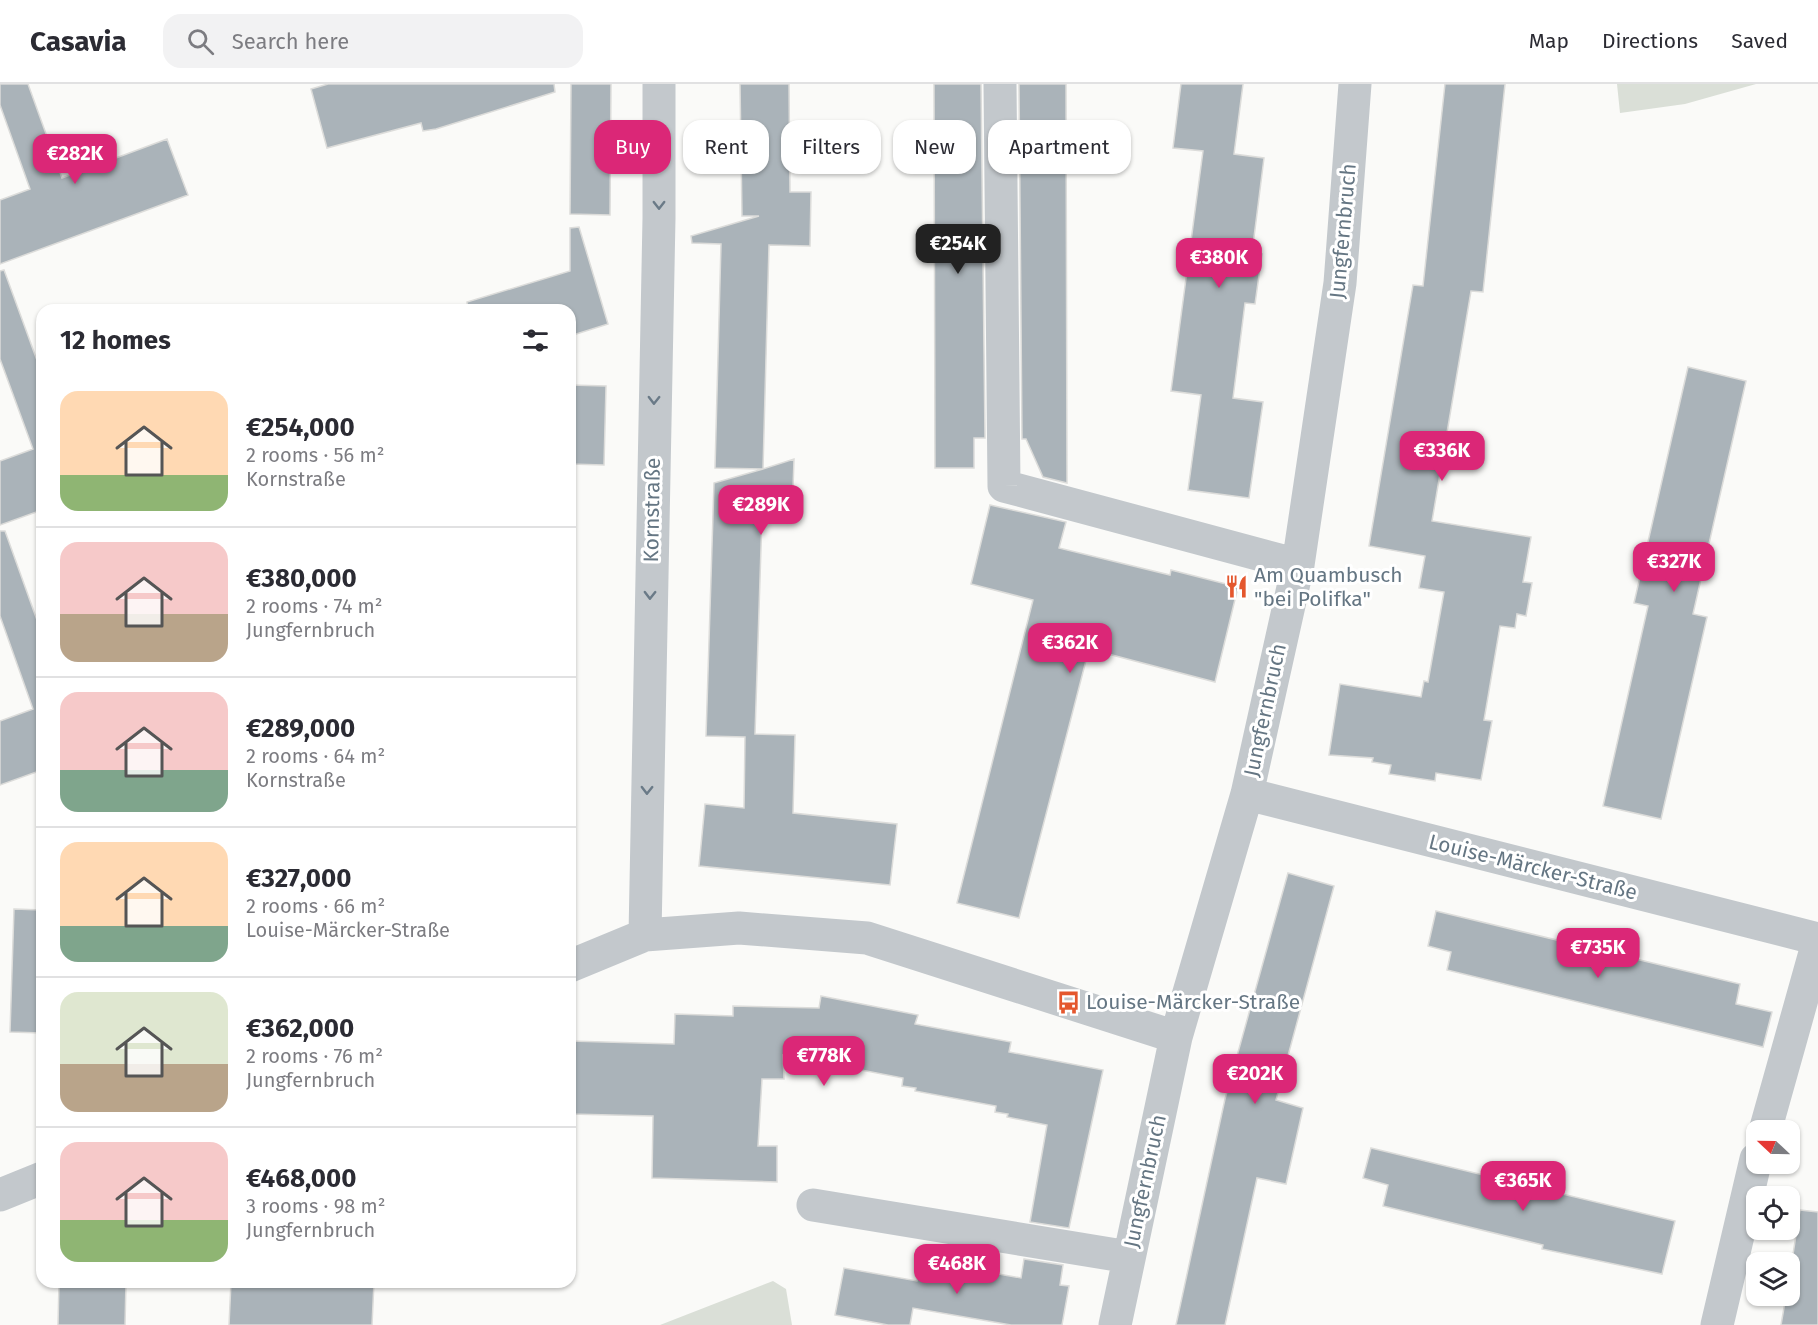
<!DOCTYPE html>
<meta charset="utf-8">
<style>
:root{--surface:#fff;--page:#f2f2f3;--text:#2b2b33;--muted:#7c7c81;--line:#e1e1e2;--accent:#db2777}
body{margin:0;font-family:"Fira Sans",sans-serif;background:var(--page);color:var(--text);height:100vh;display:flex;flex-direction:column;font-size:22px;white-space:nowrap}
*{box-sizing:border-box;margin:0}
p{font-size:20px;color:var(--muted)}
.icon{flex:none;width:33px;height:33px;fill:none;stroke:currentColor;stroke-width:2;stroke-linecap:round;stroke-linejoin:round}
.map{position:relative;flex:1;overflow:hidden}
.side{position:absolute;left:36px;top:220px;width:540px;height:984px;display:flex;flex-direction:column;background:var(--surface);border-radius:18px;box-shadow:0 2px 4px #0004}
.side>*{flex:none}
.banner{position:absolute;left:594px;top:36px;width:570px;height:54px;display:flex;gap:12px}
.needle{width:39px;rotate:292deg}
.controls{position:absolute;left:1746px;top:1036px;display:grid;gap:12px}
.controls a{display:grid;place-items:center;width:54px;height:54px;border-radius:12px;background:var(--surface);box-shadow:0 2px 4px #0004;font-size:30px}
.price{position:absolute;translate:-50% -51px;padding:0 14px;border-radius:12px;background:var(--accent);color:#fff;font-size:20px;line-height:39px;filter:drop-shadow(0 2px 3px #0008)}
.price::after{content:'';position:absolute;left:50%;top:36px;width:18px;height:14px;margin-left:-9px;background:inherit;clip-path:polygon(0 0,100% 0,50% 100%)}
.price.selected{background:#222;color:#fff}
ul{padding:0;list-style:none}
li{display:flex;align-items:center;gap:18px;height:150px;padding:0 24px}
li+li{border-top:2px solid var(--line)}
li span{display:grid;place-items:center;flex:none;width:168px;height:120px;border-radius:18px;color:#555}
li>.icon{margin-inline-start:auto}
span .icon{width:72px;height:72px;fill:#fffc;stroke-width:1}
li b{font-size:26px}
h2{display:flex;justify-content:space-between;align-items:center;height:72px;padding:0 24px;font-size:26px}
.chip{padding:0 21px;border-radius:18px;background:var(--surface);box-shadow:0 2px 4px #0004;font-size:21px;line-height:54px}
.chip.selected{background:var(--accent);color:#fff}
header{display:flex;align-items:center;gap:36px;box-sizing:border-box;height:84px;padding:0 30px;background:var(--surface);border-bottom:2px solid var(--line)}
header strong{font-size:28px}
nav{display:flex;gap:33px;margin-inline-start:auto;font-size:21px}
.search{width:420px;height:54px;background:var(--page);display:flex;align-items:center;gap:15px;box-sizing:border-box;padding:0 21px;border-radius:18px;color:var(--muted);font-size:22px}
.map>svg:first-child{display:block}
.green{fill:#dadfd7}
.building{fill:#aab3b9;stroke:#dcdcda;stroke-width:1.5}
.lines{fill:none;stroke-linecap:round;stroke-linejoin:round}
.minor{stroke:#c3c8cc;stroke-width:33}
.oneway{stroke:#6a7a87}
.labels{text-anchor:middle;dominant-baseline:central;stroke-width:6;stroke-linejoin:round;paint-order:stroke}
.street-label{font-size:21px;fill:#657683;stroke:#fff}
.poi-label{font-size:21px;fill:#657683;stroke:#fff;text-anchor:start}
</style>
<header>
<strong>Casavia</strong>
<div class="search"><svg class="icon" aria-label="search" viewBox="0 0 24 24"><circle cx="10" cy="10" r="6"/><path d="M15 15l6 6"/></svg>Search here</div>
<nav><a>Map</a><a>Directions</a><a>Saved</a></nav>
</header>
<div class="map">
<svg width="1818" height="1241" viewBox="0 0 1818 1241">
<rect width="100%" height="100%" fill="#fafaf8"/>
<!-- green -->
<path class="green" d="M1617 0H1756L1685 20 1620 29Z
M773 1197 786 1205 792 1241H660Z"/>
<!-- building -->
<path class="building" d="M0 0H28L62 94 167 55 188 111 0 180V116L30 105 0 21Z
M328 0H554L555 8 436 45 423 47 421 39 327 64 311 5Z
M571 0H611L610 131 570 130Z
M740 0H789L790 108H811L810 162 769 161 763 385 794 375 792 434 762 433 755 650 795 651 793 729 897 740 890 801 699 782 705 720 744 724 745 653 706 652 714 399 763 385 715 384 721 160 692 159 691 152 759 132H742Z
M934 0H981L985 354H974V384H935Z
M1019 0H1066L1067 399 1043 393 1026 355H1022Z
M1181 0H1243L1234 70 1264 74 1252 169 1262 170 1255 220 1245 219 1233 314 1263 318 1249 414 1188 406 1201 311 1171 307 1203 67 1173 64Z
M1445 0H1505L1483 208 1471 207 1432 437 1531 453 1523 498 1532 499 1526 532 1517 530 1515 544 1500 542 1484 636 1492 637 1481 696 1436 689 1435 697 1389 690 1391 681 1372 678 1373 674 1329 671 1340 600 1421 613 1424 597 1428 598 1444 508 1419 504 1425 472 1369 462 1413 201 1423 202Z
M579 143 608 240 570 252V226H468L467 218 570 187V144Z
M4 186 42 290V426L0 441V377L33 365 0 275V187Z
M1688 283 1746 297 1693 530 1707 533 1661 735 1603 722 1648 522 1634 519Z
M570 301 606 302 604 381 570 380Z
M990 421 1066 438 1059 464 1170 491 1171 486 1238 503 1215 598 1089 565 1019 834 957 819 1033 516 971 500Z
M0 447H5L42 550V686L0 701V637L33 625 0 532Z
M1288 789 1334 802 1276 1016 1303 1024 1286 1100 1257 1094 1225 1241H1176L1225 1015Z
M14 825 42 826V949L10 948Z
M1436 827 1740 900 1736 920 1772 928 1763 963 1447 886 1451 868 1428 862Z
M821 912 918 931 915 940 1011 958 1009 968 1103 986 1069 1144 1030 1138 1047 1041 1007 1033 1008 1030 995 1028 996 1022 915 1007 916 1004 902 1002 903 994 783 971 784 995H762L758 1062H777V1098L652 1094 653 1032 570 1030V957L674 960 675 930 733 932V922L819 924Z
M1371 1064 1675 1137 1662 1190 1542 1165 1543 1161 1383 1122 1388 1101 1363 1094Z
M1800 1126 1818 1128V1241H1781L1786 1212H1790V1189Z
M1024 1175 1063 1181 1060 1201 1069 1202 1062 1241H1011L913 1224 910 1241H888L835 1231 844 1184 917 1197 921 1176 1021 1194Z
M59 1198H126L125 1241H58Z
M231 1198H374L372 1241H229Z"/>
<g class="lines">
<!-- minor -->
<path class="minor" d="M1000 0 1004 402 1298 481
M1247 710 1818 855
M645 851 659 134V0
M570 882 645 851 739 844 867 854 1176 953
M1765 1047 1818 858
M0 1111 42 1094
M813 1121 1129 1173
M1115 1241 1176 953 1247 710 1298 481 1340 199 1355 0
M1717 1241 1756 1075"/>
</g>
<!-- one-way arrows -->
<defs><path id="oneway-chevron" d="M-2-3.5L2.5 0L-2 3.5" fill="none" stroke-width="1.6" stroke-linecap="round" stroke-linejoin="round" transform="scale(1.5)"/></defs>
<g class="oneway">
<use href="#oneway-chevron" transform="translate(659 121) rotate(90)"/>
<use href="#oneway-chevron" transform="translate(654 316) rotate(91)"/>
<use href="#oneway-chevron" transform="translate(650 511) rotate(91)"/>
<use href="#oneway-chevron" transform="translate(647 706) rotate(91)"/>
</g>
<!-- icons -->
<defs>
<symbol id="restaurant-bare" viewBox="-9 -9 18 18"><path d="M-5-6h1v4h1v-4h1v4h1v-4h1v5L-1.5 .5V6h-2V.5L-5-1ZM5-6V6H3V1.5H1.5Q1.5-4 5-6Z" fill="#e4572e" stroke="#fff" stroke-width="2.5" paint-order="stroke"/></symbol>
<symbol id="bus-bare" viewBox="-9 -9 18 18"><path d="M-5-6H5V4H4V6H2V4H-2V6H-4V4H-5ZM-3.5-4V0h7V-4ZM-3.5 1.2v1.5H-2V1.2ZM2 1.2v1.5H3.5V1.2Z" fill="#e4572e" stroke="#fff" stroke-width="2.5" paint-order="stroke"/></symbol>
</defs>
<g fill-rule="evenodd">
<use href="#restaurant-bare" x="1220" y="486" width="33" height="33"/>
<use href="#bus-bare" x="1052" y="902" width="33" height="33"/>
</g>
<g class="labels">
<!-- street labels -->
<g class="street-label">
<text transform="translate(1343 147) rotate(-85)">Jungfernbruch</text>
<text transform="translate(652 426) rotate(-89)">Kornstraße</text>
<text transform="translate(1265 626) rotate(-78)">Jungfernbruch</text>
<text transform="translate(1533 783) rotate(14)">Louise-Märcker-Straße</text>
<text transform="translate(1145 1097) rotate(-78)">Jungfernbruch</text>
</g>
<!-- poi labels -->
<g class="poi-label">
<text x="1254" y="491">Am Quambusch<tspan x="1254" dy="24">"bei Polifka"</tspan></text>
<text x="1086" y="918">Louise-Märcker-Straße</text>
</g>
</g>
</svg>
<div class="controls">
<a><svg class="needle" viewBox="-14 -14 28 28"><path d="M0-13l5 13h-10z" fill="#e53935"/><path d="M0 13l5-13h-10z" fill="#7c7c81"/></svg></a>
<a><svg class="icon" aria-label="locate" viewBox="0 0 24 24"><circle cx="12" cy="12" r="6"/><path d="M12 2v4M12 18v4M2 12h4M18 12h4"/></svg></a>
<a><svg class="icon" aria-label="layers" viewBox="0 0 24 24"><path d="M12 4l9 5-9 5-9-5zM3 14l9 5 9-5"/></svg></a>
</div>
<b class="price" style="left:75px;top:101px">€282K</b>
<b class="price selected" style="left:958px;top:191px">€254K</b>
<b class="price" style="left:1219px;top:205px">€380K</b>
<b class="price" style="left:1442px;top:398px">€336K</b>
<b class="price" style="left:761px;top:452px">€289K</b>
<b class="price" style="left:1674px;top:509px">€327K</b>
<b class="price" style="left:1070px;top:590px">€362K</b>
<b class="price" style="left:1598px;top:895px">€735K</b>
<b class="price" style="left:824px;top:1003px">€778K</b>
<b class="price" style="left:1255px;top:1021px">€202K</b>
<b class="price" style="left:1523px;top:1128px">€365K</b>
<b class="price" style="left:957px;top:1211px">€468K</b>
<div class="banner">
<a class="chip selected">Buy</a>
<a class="chip">Rent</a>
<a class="chip">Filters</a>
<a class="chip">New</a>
<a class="chip">Apartment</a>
</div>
<section class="side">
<h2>12 homes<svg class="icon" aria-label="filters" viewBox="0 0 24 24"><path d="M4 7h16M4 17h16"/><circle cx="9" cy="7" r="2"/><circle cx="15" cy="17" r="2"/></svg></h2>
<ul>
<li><span style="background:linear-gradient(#ffd9b3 70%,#8fb573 0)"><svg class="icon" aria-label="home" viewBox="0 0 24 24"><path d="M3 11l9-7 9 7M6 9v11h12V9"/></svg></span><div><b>€254,000</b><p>2 rooms · 56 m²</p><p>Kornstraße</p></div></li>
<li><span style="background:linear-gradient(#f6c9c9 60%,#b9a48a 0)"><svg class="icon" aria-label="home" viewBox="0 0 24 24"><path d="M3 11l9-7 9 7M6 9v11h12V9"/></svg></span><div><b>€380,000</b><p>2 rooms · 74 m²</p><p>Jungfernbruch</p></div></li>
<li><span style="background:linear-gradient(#f6c9c9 65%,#7fa58c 0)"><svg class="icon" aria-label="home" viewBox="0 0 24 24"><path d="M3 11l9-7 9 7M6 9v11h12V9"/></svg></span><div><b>€289,000</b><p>2 rooms · 64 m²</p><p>Kornstraße</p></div></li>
<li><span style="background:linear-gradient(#ffd9b3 70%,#7fa58c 0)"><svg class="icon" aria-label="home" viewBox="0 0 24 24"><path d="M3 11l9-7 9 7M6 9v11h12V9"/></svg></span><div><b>€327,000</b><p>2 rooms · 66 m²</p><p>Louise-Märcker-Straße</p></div></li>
<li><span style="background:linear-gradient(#dfe7d0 60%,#b9a48a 0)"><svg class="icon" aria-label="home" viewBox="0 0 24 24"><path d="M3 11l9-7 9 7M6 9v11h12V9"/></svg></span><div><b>€362,000</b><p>2 rooms · 76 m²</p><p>Jungfernbruch</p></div></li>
<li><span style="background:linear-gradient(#f6c9c9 65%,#8fb573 0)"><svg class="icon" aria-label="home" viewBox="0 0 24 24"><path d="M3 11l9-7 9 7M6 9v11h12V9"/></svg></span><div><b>€468,000</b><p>3 rooms · 98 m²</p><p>Jungfernbruch</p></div></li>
</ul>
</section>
</div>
